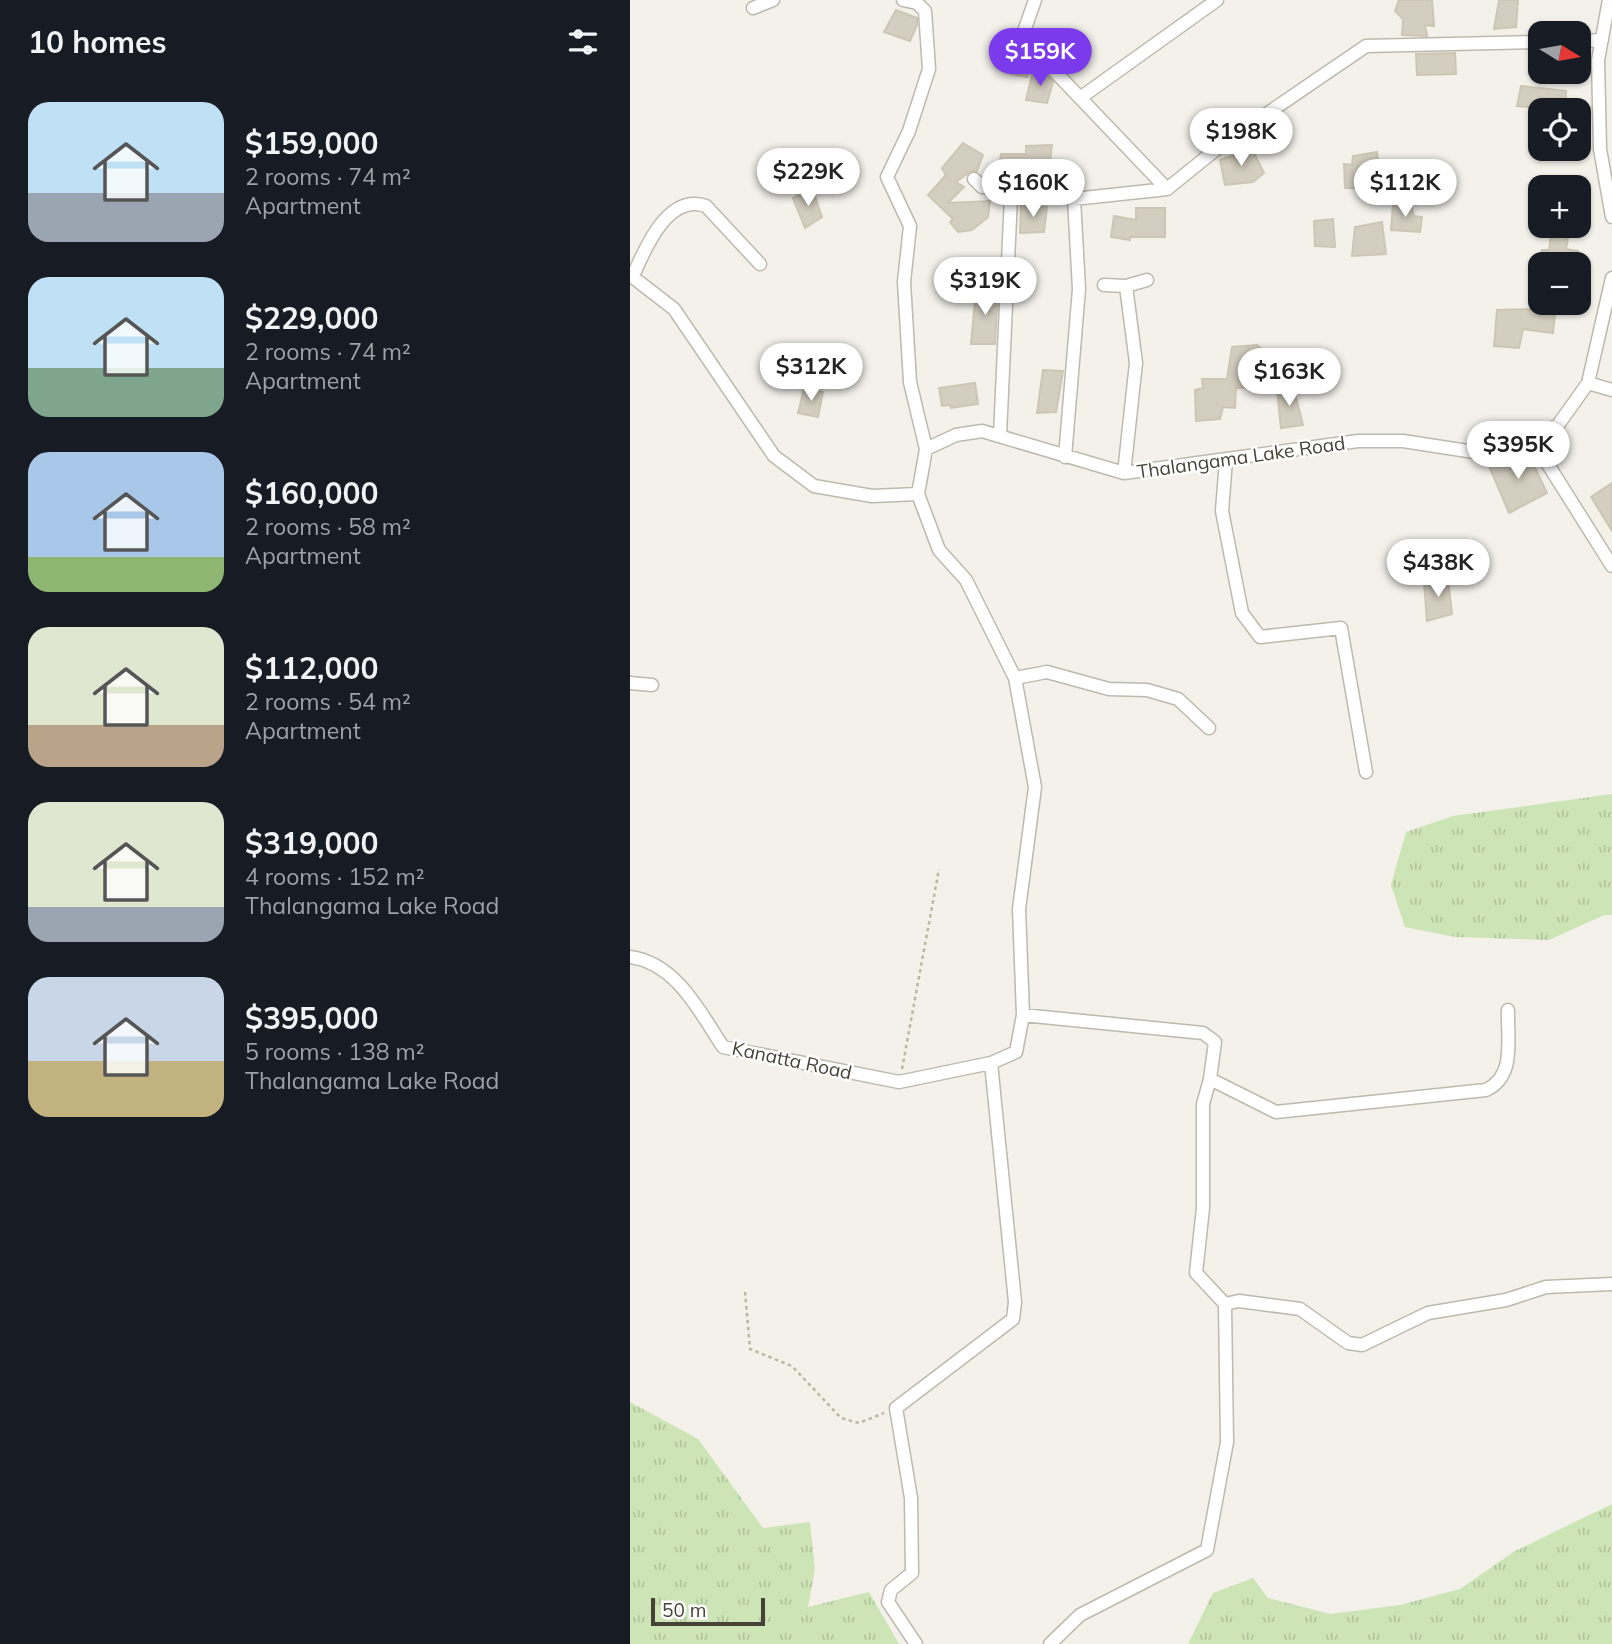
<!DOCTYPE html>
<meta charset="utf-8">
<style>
:root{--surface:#171b24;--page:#20242c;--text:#f1f3f6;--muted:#9ea1a6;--accent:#7c3aed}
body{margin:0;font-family:Mulish,sans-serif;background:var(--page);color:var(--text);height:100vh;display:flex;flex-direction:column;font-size:26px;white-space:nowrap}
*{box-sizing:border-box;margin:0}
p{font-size:23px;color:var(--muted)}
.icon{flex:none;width:38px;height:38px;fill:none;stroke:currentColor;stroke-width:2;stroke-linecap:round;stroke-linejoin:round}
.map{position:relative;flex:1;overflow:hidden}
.details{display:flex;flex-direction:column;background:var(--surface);width:630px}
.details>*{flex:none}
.needle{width:46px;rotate:101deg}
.buttons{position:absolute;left:898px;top:21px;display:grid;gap:14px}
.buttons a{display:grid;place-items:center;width:63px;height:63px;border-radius:14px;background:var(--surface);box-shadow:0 2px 5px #0004;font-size:35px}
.scale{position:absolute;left:21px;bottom:18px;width:114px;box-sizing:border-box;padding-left:7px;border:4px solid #474238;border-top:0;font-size:19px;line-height:24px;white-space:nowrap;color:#474238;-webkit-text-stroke:5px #fff;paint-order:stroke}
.price{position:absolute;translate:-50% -60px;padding:0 16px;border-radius:24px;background:#fff;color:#222;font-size:23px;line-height:46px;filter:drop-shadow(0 2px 4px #0008)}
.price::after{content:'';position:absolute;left:50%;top:42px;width:21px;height:16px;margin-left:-10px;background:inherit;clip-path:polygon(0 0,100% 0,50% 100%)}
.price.selected{background:var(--accent);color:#fff}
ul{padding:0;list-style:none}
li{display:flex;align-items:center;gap:21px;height:175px;padding:0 28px}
li span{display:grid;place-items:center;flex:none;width:196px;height:140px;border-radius:21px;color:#555}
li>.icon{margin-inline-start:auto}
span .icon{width:84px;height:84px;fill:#fffc;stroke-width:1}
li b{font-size:30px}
h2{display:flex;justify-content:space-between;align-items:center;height:84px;padding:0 28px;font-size:30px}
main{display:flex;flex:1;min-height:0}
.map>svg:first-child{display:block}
.grass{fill:url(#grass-tufts)}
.building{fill:#d4cec0;stroke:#cec6b4;stroke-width:2}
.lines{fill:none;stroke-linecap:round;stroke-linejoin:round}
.street-casing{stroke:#beb9ad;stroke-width:15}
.path{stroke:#bfb69f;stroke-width:2.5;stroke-dasharray:3.5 3.5;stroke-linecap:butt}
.street{stroke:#fff;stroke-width:12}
.labels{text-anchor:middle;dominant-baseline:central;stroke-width:5;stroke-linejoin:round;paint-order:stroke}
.street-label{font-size:19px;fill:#474238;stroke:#fff}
</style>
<main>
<section class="details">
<h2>10 homes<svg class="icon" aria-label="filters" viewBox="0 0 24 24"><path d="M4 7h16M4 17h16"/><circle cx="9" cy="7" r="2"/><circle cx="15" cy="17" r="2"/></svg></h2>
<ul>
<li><span style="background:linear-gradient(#bfe0f5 65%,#9aa5b1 0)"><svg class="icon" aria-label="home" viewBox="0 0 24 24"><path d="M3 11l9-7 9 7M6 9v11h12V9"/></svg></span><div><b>$159,000</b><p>2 rooms · 74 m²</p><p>Apartment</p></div></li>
<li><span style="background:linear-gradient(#bfe0f5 65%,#7fa58c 0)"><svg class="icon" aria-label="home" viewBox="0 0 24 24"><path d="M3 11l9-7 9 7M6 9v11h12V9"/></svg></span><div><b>$229,000</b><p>2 rooms · 74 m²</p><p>Apartment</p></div></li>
<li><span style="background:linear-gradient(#a9c7e8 75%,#8fb573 0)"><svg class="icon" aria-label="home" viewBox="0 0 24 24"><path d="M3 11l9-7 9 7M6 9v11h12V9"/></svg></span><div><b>$160,000</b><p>2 rooms · 58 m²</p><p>Apartment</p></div></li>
<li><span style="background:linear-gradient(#dfe7d0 70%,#b9a48a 0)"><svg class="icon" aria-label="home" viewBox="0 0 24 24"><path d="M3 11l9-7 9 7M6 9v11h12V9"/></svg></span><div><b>$112,000</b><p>2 rooms · 54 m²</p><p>Apartment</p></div></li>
<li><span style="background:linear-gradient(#dfe7d0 75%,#9aa5b1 0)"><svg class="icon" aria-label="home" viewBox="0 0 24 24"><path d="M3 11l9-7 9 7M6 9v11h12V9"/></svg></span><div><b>$319,000</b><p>4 rooms · 152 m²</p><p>Thalangama Lake Road</p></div></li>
<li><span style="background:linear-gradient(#c9d6e8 60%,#c2b280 0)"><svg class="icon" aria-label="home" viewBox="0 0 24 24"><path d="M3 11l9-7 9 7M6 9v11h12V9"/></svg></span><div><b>$395,000</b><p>5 rooms · 138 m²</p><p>Thalangama Lake Road</p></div></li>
</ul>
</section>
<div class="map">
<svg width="982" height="1644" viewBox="0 0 982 1644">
<defs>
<pattern id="grass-tufts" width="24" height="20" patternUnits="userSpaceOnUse" patternTransform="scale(1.75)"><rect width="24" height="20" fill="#cce4b6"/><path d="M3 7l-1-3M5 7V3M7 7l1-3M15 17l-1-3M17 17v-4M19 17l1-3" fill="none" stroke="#b1c59d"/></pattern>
</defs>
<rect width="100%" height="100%" fill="#f3f1ea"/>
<!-- grass -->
<path class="grass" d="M982 794V915H974L919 940 825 937 775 927 761 885 776 832 823 816Z
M0 1402 68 1439 133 1528 180 1522 185 1569 178 1607 239 1592 269 1644H0Z
M982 1504V1644H558L583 1593 623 1578 638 1598 700 1614 770 1605 830 1589 885 1551Z"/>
<!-- building -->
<path class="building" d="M769 0H802L804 26 795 25 797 36 772 35 773 19 765 11Z
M869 0H888L886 27 864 29Z
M266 10 287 18V25L280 41 254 32Z
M381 53 399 57 403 62 397 77 378 73Z
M825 53 826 74 787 75 786 54Z
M403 71 413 72 423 82 417 103 396 100Z
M891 86 936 91 935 110 887 106Z
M333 143 353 155 347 171H341L326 182 334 187 318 203 360 201 358 217 342 230 328 232 320 222 323 219 298 195 316 175 312 168Z
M422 145 418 178 385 175V183L367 179 371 154H396V146Z
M622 149 634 173 623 182 595 185 590 160Z
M747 152 751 189 715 188 714 164 722 165 723 156Z
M182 188 192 217 175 228 163 198Z
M763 204 781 205 784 216 792 217 790 232 761 230Z
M391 205 417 207 414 232 390 233Z
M506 208H535V237H500V240L481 237 484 216 506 220Z
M703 219 705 247 685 246 684 221Z
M752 222 756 254 722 256 725 227Z
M921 236 938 238 936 249 948 251 946 264H911L912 250H919Z
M346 289 368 290 365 344H341Z
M910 303H952L953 312 925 314 923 333 893 329 889 348 864 346 867 310 909 309Z
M627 345 635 351 633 387 606 388 605 408 593 407 590 419 566 421 565 390 573 388 572 379H597L602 347Z
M413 370 433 371 426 412 407 413Z
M345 383 348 404 321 408 320 405 312 406 309 388Z
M663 386 673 425 651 428 647 390Z
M174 389 193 392 188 417 168 413Z
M896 449 917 493 879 513 859 466Z
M982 483V531L961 497Z
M818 580 822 614 797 621 794 582Z"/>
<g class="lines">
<defs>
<path id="street" d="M273 0 287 3 295 11 299 69 279 131 257 177 280 226 274 282 280 382 296 449
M405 0 392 37 537 189
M979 0 968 60 970 149 982 217
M123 8 143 0
M948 41 972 40
M450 98 587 0
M344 179 352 187 369 188 381 197 370 435
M0 275 44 309 144 456 184 486 242 496 288 494
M3 276C15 248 38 193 76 206L130 264
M474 285 496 286 517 280
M958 383 982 390
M902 439 982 566
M435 457 449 289 444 199 537 189 594 143 736 46 910 42
M596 460 592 511 612 613 630 637 711 628 736 772
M494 473 506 363 496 286
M385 678 417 672 479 689 517 690 548 699 579 728
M0 683 22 685
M0 957C46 963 70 1012 93 1047L269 1082 361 1063 386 1052 393 1015 389 909 405 787 385 678 336 580 309 550 288 494 296 449 326 435 352 431 494 473 728 441H773L844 452 902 439 928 425 958 383 982 278
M393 1015 573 1033 585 1042 580 1079
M595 1304 609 1301 670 1309 718 1343 732 1345 798 1313 876 1300 916 1287 982 1284
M286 1644 258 1602 261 1590 282 1573 281 1498 266 1408 383 1319 385 1302 361 1063
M420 1644 450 1615 577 1550 597 1442 595 1304 566 1273 573 1208V1104L580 1079 646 1112 856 1090C886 1076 877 1040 878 1010"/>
</defs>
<!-- street casing -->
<use href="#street" class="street-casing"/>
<!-- path -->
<path class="path" d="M394 198 430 199
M272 1069 309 869
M115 1292 120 1349 162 1366 211 1418 229 1423 254 1413"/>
<!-- street -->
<use href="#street" class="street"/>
</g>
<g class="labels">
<!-- street labels -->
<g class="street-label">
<text transform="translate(611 457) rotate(-8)">Thalangama Lake Road</text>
<text transform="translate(162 1060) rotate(12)">Kanatta Road</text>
</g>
</g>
</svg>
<div class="buttons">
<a><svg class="needle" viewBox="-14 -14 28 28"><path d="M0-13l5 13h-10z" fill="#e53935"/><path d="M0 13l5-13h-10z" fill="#9ea1a6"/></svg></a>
<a><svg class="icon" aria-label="locate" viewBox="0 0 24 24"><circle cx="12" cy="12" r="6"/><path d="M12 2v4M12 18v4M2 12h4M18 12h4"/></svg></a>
<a>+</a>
<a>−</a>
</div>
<div class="scale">50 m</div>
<b class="price selected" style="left:410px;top:88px">$159K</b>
<b class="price" style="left:611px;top:168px">$198K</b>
<b class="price" style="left:178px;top:208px">$229K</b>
<b class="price" style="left:403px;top:219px">$160K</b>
<b class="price" style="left:775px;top:219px">$112K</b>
<b class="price" style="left:355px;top:317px">$319K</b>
<b class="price" style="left:181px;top:403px">$312K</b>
<b class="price" style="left:659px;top:408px">$163K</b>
<b class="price" style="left:888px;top:481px">$395K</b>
<b class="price" style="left:808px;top:599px">$438K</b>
</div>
</main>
